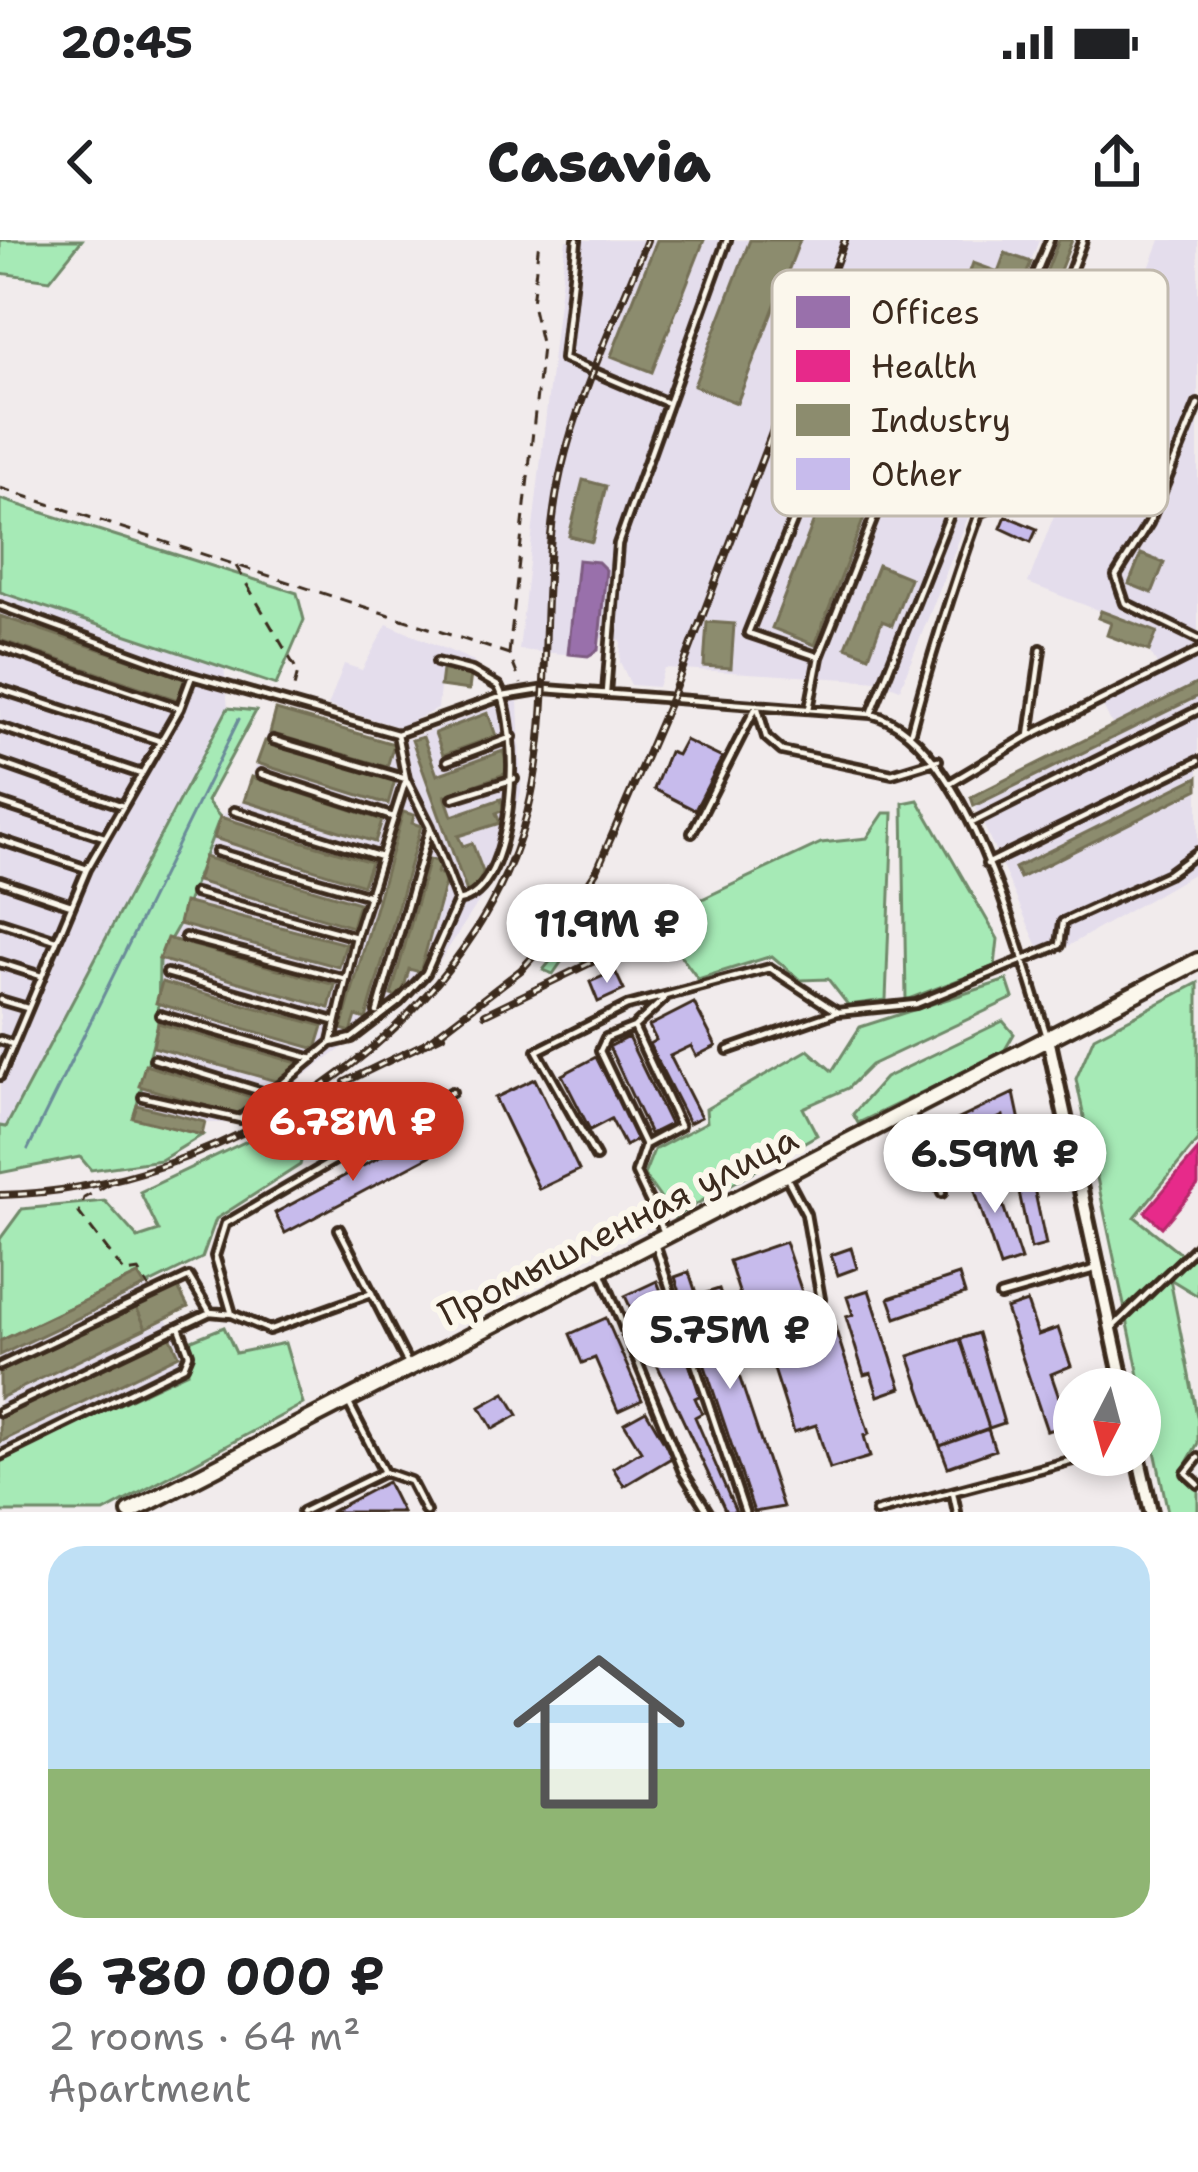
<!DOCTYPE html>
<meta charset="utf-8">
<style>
:root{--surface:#fff;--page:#f6f6f6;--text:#202124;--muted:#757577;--line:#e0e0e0;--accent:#c8321e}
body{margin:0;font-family:"Shantell Sans",sans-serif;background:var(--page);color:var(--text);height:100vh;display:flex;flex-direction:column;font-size:45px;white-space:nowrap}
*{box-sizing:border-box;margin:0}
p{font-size:39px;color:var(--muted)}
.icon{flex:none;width:66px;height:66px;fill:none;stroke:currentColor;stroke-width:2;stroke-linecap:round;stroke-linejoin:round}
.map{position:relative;height:1272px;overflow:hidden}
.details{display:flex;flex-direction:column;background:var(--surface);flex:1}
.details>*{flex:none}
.needle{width:78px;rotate:186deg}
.tools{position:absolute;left:1053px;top:1128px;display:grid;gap:24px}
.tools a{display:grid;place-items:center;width:108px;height:108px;border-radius:50%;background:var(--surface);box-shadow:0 6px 18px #0003;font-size:60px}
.price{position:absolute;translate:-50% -102px;padding:0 27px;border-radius:42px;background:#fff;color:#222;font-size:39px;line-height:78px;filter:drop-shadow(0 3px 6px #0008)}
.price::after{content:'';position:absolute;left:50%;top:72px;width:36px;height:27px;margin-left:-18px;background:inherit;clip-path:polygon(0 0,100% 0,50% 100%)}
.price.active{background:var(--accent);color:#fff}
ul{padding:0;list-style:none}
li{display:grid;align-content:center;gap:24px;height:636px;padding:0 48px}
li+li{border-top:3px solid var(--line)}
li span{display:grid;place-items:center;height:372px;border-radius:36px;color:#555}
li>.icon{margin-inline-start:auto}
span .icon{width:216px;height:216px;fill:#fffc;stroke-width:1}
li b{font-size:51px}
.status{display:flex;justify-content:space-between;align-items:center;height:84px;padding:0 60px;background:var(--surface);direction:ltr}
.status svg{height:33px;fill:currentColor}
header{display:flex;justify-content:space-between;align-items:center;height:156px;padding:0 48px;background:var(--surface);font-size:54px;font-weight:800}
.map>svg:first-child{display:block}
.built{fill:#e4ddec}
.green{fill:#a6eab6;stroke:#708a6a;stroke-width:3}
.offices{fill:#9970ab;stroke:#7d5b81;stroke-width:3}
.health{fill:#e7298a;stroke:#b3296a;stroke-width:3}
.industry{fill:#8c8c6e;stroke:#746f56;stroke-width:3}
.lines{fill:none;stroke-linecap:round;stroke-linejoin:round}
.stream{stroke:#6a8c99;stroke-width:3}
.building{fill:#c7bbec;stroke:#3b2a1e;stroke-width:3}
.lane-casing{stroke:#3b2a1e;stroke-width:14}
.street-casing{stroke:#3b2a1e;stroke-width:20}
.secondary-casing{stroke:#3b2a1e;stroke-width:22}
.path{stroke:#3b2a1e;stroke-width:3;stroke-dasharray:12 9;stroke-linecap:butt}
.lane{stroke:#fbf7ec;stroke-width:4.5}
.street{stroke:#fbf7ec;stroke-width:10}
.secondary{stroke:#fbf7ec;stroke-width:14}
.rail-casing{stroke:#3b2a1e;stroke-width:8}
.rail{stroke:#fbf7ec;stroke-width:3;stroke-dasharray:9;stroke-linecap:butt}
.labels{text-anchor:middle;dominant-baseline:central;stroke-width:12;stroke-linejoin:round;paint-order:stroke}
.street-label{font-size:36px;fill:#3b2a1e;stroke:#fbf7ec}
.key{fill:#fbf7ec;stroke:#c1baae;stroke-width:3}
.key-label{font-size:33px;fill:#3b2a1e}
</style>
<div class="status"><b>20:45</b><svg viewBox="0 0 49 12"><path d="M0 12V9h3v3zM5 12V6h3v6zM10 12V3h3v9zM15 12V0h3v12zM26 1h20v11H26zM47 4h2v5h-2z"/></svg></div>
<header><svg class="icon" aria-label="back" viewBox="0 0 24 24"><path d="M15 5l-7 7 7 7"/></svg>Casavia<svg class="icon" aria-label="share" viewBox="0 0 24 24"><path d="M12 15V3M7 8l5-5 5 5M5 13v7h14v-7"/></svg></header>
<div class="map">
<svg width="1198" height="1272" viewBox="0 0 1198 1272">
<rect width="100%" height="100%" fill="#f1ebec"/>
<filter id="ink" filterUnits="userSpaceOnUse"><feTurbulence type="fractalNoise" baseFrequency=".00833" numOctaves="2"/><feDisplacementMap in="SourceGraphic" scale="24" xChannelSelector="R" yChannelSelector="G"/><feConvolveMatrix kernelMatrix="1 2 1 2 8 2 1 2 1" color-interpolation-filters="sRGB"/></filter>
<g filter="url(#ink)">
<!-- built -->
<path class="built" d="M566 0H1039L1023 42 1056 55 900 449 880 441 664 428 658 447 631 445 620 422 621 400 599 398 598 410 588 416 519 410Z
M1160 0H1198V631L1044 720 971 557 1113 486 1103 466 1164 436 1149 411 1107 395 1111 383 1098 378 1100 371 1028 343Z
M0 352 224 427 228 468 6 887 0 886Z
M387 384 474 421 469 450 440 446 438 469 399 487 328 466 344 424 362 430Z
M518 458 521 553 485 652 429 738 400 766 239 883H205L202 895 133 878 158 783 159 719 220 577 244 561 276 470 394 504Z
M138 1035 182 1104 189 1131 0 1220V1101Z"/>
<!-- green -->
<path class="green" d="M0 0H82L50 40 0 33Z
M0 259 297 353 304 380 276 445 0 352Z
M228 468 256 471 207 561 220 577 179 684 159 719 158 783 134 877 202 895 161 920 91 930 80 917 0 933V886L6 887Z
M918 560 998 699 995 726 906 760 903 563Z
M884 573H893L886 760 848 765 828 739 800 740 772 716 698 739 672 704 586 725 569 711 553 734 543 730 604 656 620 688 665 657 685 667 821 603 867 598Z
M1007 740 1013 758 871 825 848 848 803 868 817 895 674 977 644 935 654 910 707 882 706 869 808 810 832 831 860 787Z
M1198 743V900L1135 977 1184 1016 1198 1003V1056L1170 1039 1198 1181V1203L1181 1233 1198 1249V1272H1168L1076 839 1094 797Z
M1003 781 1014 794 1003 813 858 883 853 874 885 838Z
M316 868 300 925 216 979 202 1018 145 1046 138 1035 0 1101V999L22 969 105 961 138 998 159 991 140 952Z
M224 1087 236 1113 285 1103 303 1164 104 1272H0V1220L188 1132 182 1104Z"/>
<!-- offices -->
<path class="offices" d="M578 320 598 322 606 330 598 410 588 416 568 414Z"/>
<!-- health -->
<path class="health" d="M1198 910V945L1162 987 1145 972Z"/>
<!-- industry -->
<path class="industry" d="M657 0H704L652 132 611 116Z
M750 0H800L737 163 694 146Z
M1059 0H1072L1051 53 1040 48Z
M1005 13 1031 22 1019 53 969 34 973 23 998 32Z
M867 145 909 161 815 405 772 388Z
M583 240 606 246 592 302 569 296Z
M1141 314 1164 323 1152 353 1129 344Z
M878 325 910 338 892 385 882 381 869 416 846 407Z
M1101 371 1157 392 1149 411 1107 395 1111 383 1098 378Z
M0 376 185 438 178 460 0 400Z
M707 382 734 384 731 428 704 426Z
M442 430 471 434 469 450 440 446Z
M1198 443V456L974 566 971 557Z
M276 470 394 504 387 527 270 493Z
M488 473 496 496 443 515 435 493Z
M423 497 437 535 503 511 510 532 445 556 452 576 501 559 504 570 496 573 500 583 458 596 463 606 472 603 483 632 477 649 467 652 412 500Z
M265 501 395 540 388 564 257 523Z
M252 537 382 580 375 602 244 561Z
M1198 537V549L1020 638 1015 628Z
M403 572 414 575 412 583 421 586 366 779 356 776 351 792 341 789Z
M220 577 371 622 363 645 214 598Z
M204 617 359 663 352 687 197 641Z
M429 619 440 622 437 633 447 636 420 732 409 729 401 758 391 755Z
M184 662 346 704 339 727 179 684Z
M167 698 335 745 329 768 159 719Z
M162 742 323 786 316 809 156 763Z
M158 783 301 824 280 842 153 807Z
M145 825 255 858 237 875 139 846Z
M137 865 205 882 202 895 133 878Z
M138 1035 145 1046 0 1115V1101Z
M177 1046 188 1067 146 1088 136 1067Z
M136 1067 146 1088 0 1158V1132Z
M169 1094 179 1115 0 1202V1176Z"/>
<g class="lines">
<!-- stream -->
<path class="stream" d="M28 909 239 479"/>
</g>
<!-- building -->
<path class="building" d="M1006 276 1037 289 1031 302 1001 288Z
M685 500 722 518 695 570 654 549 669 512 677 515Z
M615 731 624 750 598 762 590 742Z
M694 763 716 806 696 816 691 806 670 816 701 877 689 883 649 804 656 800 649 786Z
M628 797 670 884 650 894 609 807Z
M596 817 638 899 625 906 611 879 590 890 562 835Z
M535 839 579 930 539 949 495 858Z
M1014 853 1046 1005 1031 1009 1003 876 947 904 940 888Z
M419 896 430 916 285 993 275 973Z
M990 926 1021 1020 1000 1027 969 933Z
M785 1002 806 1064 749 1083 729 1021Z
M851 1008 857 1028 838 1035 831 1015Z
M689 1032 697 1056 719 1049 735 1097 727 1100 783 1267 754 1272 675 1037Z
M959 1035 965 1054 896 1078 889 1058Z
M657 1041 701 1155 695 1158 702 1173 695 1177 736 1272H726L625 1056Z
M869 1050 901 1148 878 1156 871 1133 864 1135 846 1077 853 1075 847 1057Z
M1027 1062 1038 1095 1058 1088 1071 1126 1051 1134 1068 1184 1047 1191 1006 1069Z
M606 1078 642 1160 618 1171 595 1118 582 1123 570 1094Z
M833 1081 869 1194 864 1196 870 1217 830 1229 816 1185 794 1192 773 1126 792 1120 788 1106 805 1100 802 1090Z
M978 1093 1004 1183 989 1188 960 1099Z
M960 1099 989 1188 940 1206 909 1116Z
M505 1153 518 1175 493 1189 480 1167Z
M646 1171 673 1217 624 1246 613 1228 641 1211 624 1183Z
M988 1189 995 1210 948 1227 940 1206Z
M387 1242 402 1272H330Z"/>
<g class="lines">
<defs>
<path id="lane" d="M577 0 564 119 665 162
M1035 36 1050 0
M1025 149 1042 151 1114 93 1124 64 1116 48 1064 47
M1198 164 1149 283 1116 336 1125 363 1198 399
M977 274 1017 257 1052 169 1056 140
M0 366 192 436
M0 407 180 468
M0 449 160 501
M606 453 618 304 727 0
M757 465 766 497 782 511 892 534 938 520
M809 469 819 417 923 153 874 132 846 150 748 393 819 417
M871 474 988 179 981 152
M0 487 141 534
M911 491C955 322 1020 163 1083 0
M1029 496 1198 412
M273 500 406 539 430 587 377 772
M447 521 512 497
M0 523 123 566
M261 534 393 577
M950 543 1029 496 1041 409
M453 558 514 539
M0 563 104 597
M234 571 381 617
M972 583 1198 470
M430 587 458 660
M692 593 757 465
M0 600 87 629
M217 612 370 656
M987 624 1198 521
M0 641 71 665
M195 653 356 697
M0 682 56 700
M185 697 345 739
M0 723 41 736
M167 733 334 781
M0 760 27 768
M160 775 313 819
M634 787 606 798 600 811 645 905
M0 800 12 804
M332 801 356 697 406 539 397 494
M728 810 837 772 916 764 1060 705 1063 682 1168 634 1198 612
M154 819 272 855
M0 836 87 629 180 468 192 436 397 494 503 456 546 449 871 474C964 496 1019 708 1046 793
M143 857 240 879 331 803 352 798 399 762 426 733 458 661C517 652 521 490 498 446L472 431 437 422
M912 874 942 953
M596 917 537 811 627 766 770 728 837 772
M787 938 806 974 821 1059
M339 989 407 1122
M663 990 636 933 645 905 680 886 634 787 664 759
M655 1004 745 1272
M602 1034 683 1232 708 1272
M1000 1056 1098 1028
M232 1074 215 1016 225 984 452 852
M1111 1089 1198 1005
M0 1126 189 1037 210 1072
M348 1162 384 1232
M0 1172 210 1072 232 1074 269 1090 372 1053
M0 1216 184 1126 189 1114 179 1087
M1198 1218 1186 1233 1198 1244
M953 1253 957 1272
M302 1272 384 1232 410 1241 426 1272
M876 1272 1092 1215"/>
<path id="street" d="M1048 798 1124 1149
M1138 1215 1151 1272"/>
<path id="secondary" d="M130 1272 1198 721"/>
</defs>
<!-- lane casing -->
<use href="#lane" class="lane-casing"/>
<!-- street casing -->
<use href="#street" class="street-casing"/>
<!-- secondary casing -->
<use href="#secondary" class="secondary-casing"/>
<!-- path -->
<path class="path" d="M0 248 509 414 521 444
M236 326 298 432 292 455
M509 414 542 107 532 64 539 0
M109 944 84 958 79 973 125 1033 139 1031 149 1048"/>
<!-- lane -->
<use href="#lane" class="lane"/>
<!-- street -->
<use href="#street" class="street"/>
<!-- secondary -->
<use href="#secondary" class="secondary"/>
<defs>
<path id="rail" d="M485 774 615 711
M426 803 521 730 562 684 597 630 671 459 845 0
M345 842 442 795
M0 955C217 951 470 793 527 574 556 461 536 344 561 231 579 152 618 75 647 0"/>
</defs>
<!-- rail casing -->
<use href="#rail" class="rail-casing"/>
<!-- rail -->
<use href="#rail" class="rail"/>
</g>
</g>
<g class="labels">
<!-- street labels -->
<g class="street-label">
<text transform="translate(618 986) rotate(-27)">Промышленная улица</text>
</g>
</g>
<!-- legend -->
<rect x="772" y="30" width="396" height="246" rx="18" class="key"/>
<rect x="796" y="56" width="54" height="32" fill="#9970ab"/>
<rect x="796" y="110" width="54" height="32" fill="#e7298a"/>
<rect x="796" y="164" width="54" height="32" fill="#8c8c6e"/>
<rect x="796" y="218" width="54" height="32" fill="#c7bbec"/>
<g class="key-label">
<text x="871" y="84">Offices</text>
<text x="871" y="138">Health</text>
<text x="871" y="192">Industry</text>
<text x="871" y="246">Other</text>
</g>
</svg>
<div class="tools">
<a><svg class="needle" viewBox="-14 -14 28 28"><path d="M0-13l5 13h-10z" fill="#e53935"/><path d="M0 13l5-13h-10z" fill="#757577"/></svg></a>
</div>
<b class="price" style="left:607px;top:746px">11.9M ₽</b>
<b class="price active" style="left:353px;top:944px">6.78M ₽</b>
<b class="price" style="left:995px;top:976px">6.59M ₽</b>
<b class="price" style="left:730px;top:1152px">5.75M ₽</b>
</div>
<section class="details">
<ul>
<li><span style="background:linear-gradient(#bfe0f5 60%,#8fb573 0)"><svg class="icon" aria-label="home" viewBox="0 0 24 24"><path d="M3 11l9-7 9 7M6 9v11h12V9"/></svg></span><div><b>6 780 000 ₽</b><p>2 rooms · 64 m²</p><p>Apartment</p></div></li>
</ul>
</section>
